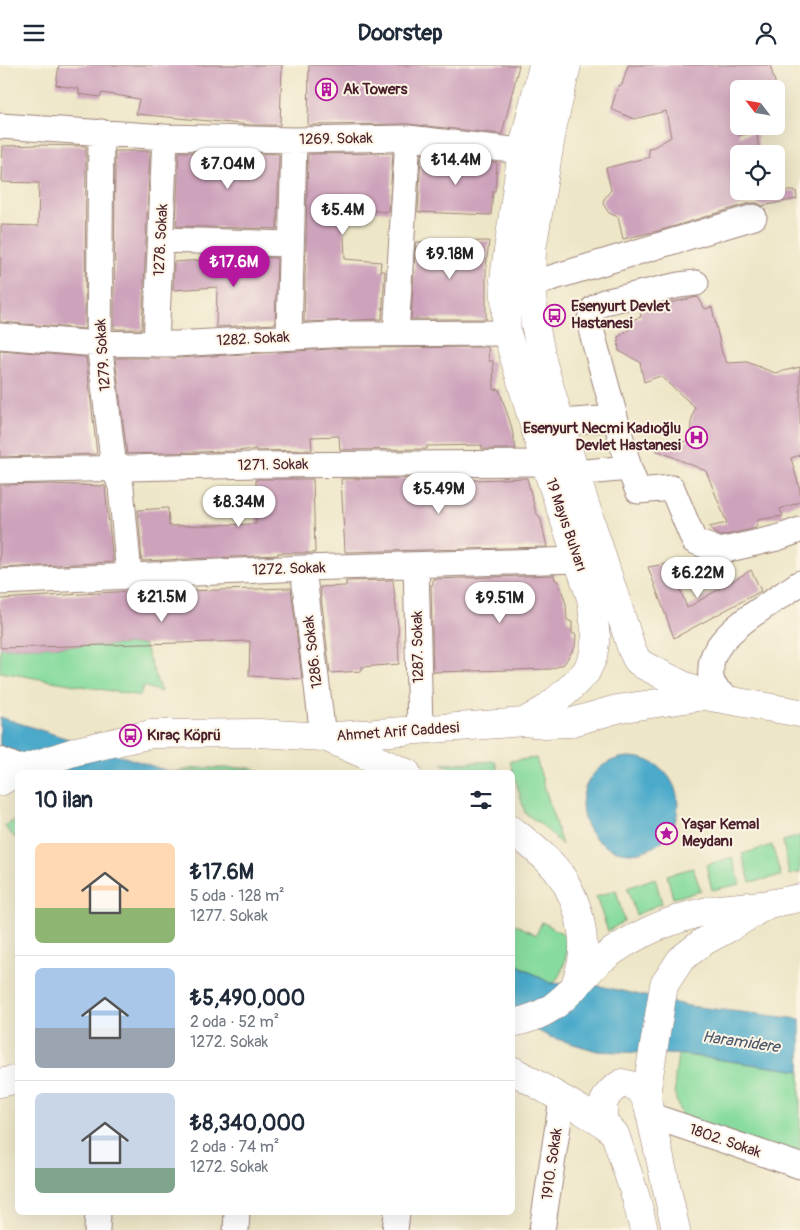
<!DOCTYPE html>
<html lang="tr">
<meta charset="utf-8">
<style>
:root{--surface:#fff;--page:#f2f2f3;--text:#1f2937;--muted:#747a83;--line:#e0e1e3;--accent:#b5179e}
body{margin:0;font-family:Pangolin,sans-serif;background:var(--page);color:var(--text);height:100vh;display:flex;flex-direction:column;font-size:19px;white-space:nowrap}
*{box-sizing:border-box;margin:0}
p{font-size:16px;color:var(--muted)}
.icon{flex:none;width:28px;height:28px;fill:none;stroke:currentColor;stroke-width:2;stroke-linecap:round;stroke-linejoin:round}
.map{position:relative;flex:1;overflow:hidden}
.drawer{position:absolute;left:15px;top:705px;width:500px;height:445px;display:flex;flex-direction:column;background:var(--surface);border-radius:8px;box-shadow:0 5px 20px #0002}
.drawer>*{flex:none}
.needle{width:32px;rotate:301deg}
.buttons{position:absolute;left:730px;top:15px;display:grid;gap:10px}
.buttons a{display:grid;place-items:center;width:55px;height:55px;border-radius:8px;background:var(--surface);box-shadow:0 5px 20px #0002;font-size:25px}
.price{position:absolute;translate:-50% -42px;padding:0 11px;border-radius:18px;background:#fff;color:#222;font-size:16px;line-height:32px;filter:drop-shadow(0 1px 2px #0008)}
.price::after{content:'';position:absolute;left:50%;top:30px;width:15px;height:11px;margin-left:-8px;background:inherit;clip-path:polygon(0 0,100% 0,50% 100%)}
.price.current{background:var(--accent);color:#fff}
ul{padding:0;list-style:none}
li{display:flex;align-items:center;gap:15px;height:125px;padding:0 20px}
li+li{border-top:1px solid var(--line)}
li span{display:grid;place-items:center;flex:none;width:140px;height:100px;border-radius:8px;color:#555}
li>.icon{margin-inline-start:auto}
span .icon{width:60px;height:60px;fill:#fffc;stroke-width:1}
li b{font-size:21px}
h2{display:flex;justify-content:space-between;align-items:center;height:60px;padding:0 20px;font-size:21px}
header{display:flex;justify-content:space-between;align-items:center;height:65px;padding:0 20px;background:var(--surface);font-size:22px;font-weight:800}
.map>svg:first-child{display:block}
.green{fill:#87db9e;stroke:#687d64}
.water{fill:#4baaca;stroke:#4a647a}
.building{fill:#cda2bb}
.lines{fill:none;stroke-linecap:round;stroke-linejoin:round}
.minor-casing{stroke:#9c8279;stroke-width:27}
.major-casing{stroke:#9c8279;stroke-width:29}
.minor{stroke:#fff;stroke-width:25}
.major{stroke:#fff;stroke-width:28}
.labels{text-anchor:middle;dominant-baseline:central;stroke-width:4;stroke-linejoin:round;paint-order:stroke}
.poi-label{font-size:15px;font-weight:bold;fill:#4a1f2b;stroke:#fcf5e5;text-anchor:start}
.street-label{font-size:15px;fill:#4a1f2b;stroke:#fcf5e5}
.water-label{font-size:16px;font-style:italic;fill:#4a576b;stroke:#fcf5e5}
</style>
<header><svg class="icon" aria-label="menu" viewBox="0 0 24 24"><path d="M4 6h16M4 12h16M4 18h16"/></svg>Doorstep<svg class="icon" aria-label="person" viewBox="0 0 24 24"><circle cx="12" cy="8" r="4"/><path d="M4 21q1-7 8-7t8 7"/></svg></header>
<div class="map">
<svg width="800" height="1165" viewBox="0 0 800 1165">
<rect width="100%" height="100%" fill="#fcf5e5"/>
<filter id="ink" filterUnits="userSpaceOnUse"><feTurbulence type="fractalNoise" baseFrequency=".02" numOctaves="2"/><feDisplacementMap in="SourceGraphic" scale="10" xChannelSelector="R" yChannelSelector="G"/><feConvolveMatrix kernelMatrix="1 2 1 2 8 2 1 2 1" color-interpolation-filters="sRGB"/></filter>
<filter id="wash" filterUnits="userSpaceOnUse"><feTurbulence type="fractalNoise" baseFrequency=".0096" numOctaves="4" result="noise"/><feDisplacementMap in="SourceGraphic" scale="20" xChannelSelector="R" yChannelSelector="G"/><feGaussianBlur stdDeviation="1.12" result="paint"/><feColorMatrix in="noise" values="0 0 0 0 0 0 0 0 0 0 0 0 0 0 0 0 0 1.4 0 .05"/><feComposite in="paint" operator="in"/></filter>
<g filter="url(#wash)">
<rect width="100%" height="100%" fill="#ede6c7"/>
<!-- green -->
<path class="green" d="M144 579 161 627 143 621 140 631 0 607V583Z
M536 693 562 780 544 762 525 748 510 696Z
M495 696 498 707H460L442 699Z
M198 703H252L261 707H170Z
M17 754V775L4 761Z
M800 771V807L789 810 783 776Z
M772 780 781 811 750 817 742 789Z
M732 792 740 819 712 825 706 800Z
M693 803 701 826 673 833 667 810Z
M655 813 662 838 636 850 627 823Z
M616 825 624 856 608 866 596 832Z
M542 857 567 871C568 887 565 905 554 918H550L513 897V858L536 870Z
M678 989 800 1006V1092L682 1051C671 1028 675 1014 678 989Z"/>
<!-- water -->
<path class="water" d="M0 652 171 707H0Z
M582 740a48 48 0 1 1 96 0a48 48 0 1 1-96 0Z
M512 897 550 918 600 921 689 941 800 954V1006L688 990 597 986 550 972 513 953Z"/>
<g id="blocks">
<!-- building -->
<path class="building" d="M59 0H282L280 60H251L136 49 139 34 102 28 100 32 79 29V24L56 20Z
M309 0H519L502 69 408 59 308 60Z
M628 0H770L777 24H739V71L757 67 759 89H739V126H796L797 134 762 141 757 138H750L662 165 623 174 618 152 609 148 603 139 604 134 611 125 606 103 649 92 648 83 654 82 671 72 666 46 634 54 611 44 618 21 622 20Z
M39 80 86 81 85 264 0 257 1 160 38 161 39 118 2 117 3 81Z
M115 86H150L142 264H114Z
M179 87 279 89 277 164 176 161Z
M393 88 389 147 344 143V150H343L345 194 381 197 380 206H385L382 254 304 257 308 89Z
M421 89 497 98 495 126H493L491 150 418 147Z
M489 176 486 203V254H411L416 177Z
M249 192 277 193 275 259 216 262 217 222 173 225 174 197Z
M698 232 705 244 712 242 722 288 727 298 747 297 775 308 800 302V390L791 393 800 425V437L780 444 783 451 758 455 756 463 721 471 714 468 709 462 727 458 706 406 656 385 690 375 691 358 695 342 660 311 644 317 640 297 619 286 618 272 632 262 628 256 641 252 640 246 664 239Z
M488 282 489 296H493L494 325 499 324 511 360 516 384H482V380L427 381V384L340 385 339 371 311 372 312 385 256 386V384L235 386 127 389 115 293H177L347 283Z
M0 285 86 292 97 389 0 392Z
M431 413 449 414V416L527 413 536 448 540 452 541 455 547 482 345 487 341 414Z
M256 414H313L315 488H278V490L142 496 138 445 168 443 169 461 256 459Z
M50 419 105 421 113 497 0 503V420Z
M671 498 687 543 751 505 761 526 674 573 648 502Z
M554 510 555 515H558L566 539 567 555 572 557V568L576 570 575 582 564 599 551 604 433 607 431 520 433 519V514Z
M393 515 399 571H398L399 599 362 602V606L330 608 320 522 346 521V516Z
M291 523 302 614 249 611 250 576 0 583V534L148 525V527Z"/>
</g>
</g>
<g filter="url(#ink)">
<use href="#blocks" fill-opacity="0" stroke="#9c8279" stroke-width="1"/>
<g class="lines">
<defs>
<path id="minor" d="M0 61 165 72 294 75 408 73 522 86
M101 67 99 278 114 403 121 422 129 510
M161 175 291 179
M696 218 679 220 604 237 593 244 590 254 592 268 629 403 638 426 672 423 694 476 720 486 777 473 800 465
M531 219 754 152
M396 268 408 73
M0 271 85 278 176 279 347 269 507 268
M289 272 294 75
M156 279 165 72
M560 357 615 353
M0 406 257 400 545 398
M575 408 629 403
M416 500 420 664
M303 503 323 672
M0 517 303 503 578 495
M736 637C722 631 708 622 711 604 711 600 711 596 713 592 723 563 775 536 800 518
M0 695 22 704
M649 1050 800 1101
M97 1165 98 1148
M236 1165 237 1148
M395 1165 397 1148
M542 1165 562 1034"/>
<path id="major" d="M567 0 553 60 532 184 531 219 535 259 543 299 575 408 632 585 637 595 643 600 705 631
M524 657 546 644 567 626 586 607 593 592 596 571 591 533 545 398 507 268 504 214 522 86 543 0
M327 673 407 708
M0 717 22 704 77 686 151 669 260 668 323 672 524 657 545 659 569 658 617 644 705 631 800 648
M512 765C527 777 543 789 556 804 574 826 584 858 583 886 583 898 579 909 575 920
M512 958C545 952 561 938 582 914 588 908 594 900 601 895 631 871 670 854 708 846 725 842 744 842 761 840
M512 1005 583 1046 604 1059 615 1069 636 1133 644 1165
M0 1018 18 1014
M604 1059C601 1039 603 1029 622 1018 639 1021 642 1025 648 1040
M676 1165 648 1040 647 1023 664 920 681 894 703 877 729 863 768 839 800 833"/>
</defs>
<!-- minor casing -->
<use href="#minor" class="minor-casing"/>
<!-- major casing -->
<use href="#major" class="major-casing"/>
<!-- minor -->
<use href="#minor" class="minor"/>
<!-- major -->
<use href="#major" class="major"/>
</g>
</g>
<!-- icons -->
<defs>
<symbol id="building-ring" viewBox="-11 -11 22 22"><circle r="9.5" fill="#fcf5e5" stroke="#b5179e" stroke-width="1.5"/><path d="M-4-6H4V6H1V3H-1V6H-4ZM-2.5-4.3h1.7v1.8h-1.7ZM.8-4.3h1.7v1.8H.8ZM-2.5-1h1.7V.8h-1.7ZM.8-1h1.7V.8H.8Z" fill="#b5179e"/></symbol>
<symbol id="bus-ring" viewBox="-11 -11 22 22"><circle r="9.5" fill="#fcf5e5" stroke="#b5179e" stroke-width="1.5"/><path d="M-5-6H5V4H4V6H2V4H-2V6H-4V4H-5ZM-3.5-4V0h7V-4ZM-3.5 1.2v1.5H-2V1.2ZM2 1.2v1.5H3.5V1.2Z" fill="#b5179e"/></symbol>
<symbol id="hospital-ring" viewBox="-11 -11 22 22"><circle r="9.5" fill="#fcf5e5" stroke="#b5179e" stroke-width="1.5"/><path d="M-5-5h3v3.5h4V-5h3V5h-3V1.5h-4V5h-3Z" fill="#b5179e"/></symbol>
<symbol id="sight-ring" viewBox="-11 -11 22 22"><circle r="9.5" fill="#fcf5e5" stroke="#b5179e" stroke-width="1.5"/><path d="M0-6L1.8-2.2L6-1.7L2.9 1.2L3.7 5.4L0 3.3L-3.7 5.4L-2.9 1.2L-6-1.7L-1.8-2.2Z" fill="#b5179e"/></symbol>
</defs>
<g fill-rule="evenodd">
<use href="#building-ring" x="314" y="12" width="25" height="25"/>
<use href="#bus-ring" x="542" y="238" width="25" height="25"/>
<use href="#hospital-ring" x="684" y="360" width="25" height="25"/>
<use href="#bus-ring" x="118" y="658" width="25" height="25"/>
<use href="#sight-ring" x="654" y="756" width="25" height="25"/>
</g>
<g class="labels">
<!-- poi labels -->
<g class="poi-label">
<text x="343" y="24">Ak Towers</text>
<text x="571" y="241">Esenyurt Devlet<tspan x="571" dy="17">Hastanesi</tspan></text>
<text x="681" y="363" text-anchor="end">Esenyurt Necmi Kadıoğlu<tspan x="681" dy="17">Devlet Hastanesi</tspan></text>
<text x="147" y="670">Kıraç Köprü</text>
<text x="682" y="759">Yaşar Kemal<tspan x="682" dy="17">Meydanı</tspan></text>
</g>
<!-- street labels -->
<g class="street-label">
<text transform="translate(336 74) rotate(-1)">1269. Sokak</text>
<text transform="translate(161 175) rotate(-87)">1278. Sokak</text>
<text transform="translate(253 274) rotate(-3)">1282. Sokak</text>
<text transform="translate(103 290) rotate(-94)">1279. Sokak</text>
<text transform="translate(273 400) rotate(-1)">1271. Sokak</text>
<text transform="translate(566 460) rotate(71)">19 Mayıs Bulvarı</text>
<text transform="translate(289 504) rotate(-2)">1272. Sokak</text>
<text transform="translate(418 582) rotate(-91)">1287. Sokak</text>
<text transform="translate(313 587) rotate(-97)">1286. Sokak</text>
<text transform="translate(398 667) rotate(-4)">Ahmet Arif Caddesi</text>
<text transform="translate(725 1076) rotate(19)">1802. Sokak</text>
<text transform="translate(552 1099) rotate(-82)">1910. Sokak</text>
</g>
<!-- water labels -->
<g class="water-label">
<text transform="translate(741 977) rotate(8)">Haramidere</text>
</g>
</g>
</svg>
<div class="buttons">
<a><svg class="needle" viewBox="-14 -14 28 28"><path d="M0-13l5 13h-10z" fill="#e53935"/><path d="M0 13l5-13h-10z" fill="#747a83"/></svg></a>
<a><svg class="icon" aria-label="locate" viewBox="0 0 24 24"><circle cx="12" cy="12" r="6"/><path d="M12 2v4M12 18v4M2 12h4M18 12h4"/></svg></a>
</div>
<b class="price" style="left:456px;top:121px">₺14.4M</b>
<b class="price" style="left:228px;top:125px">₺7.04M</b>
<b class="price" style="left:343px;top:171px">₺5.4M</b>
<b class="price" style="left:450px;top:215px">₺9.18M</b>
<b class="price current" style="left:234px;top:223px">₺17.6M</b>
<b class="price" style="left:439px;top:450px">₺5.49M</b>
<b class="price" style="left:239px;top:463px">₺8.34M</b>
<b class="price" style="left:698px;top:534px">₺6.22M</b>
<b class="price" style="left:162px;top:558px">₺21.5M</b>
<b class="price" style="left:500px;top:559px">₺9.51M</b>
<section class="drawer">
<h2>10 ilan<svg class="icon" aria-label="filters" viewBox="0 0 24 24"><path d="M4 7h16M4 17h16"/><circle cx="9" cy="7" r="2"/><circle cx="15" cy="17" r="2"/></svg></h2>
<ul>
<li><span style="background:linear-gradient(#ffd9b3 65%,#8fb573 0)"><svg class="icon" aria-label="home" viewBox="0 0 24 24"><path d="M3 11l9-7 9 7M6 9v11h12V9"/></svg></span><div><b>₺17.6M</b><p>5 oda · 128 m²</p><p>1277. Sokak</p></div></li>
<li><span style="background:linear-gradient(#a9c7e8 60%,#9aa5b1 0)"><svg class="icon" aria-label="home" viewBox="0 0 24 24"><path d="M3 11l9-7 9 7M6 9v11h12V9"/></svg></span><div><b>₺5,490,000</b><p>2 oda · 52 m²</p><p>1272. Sokak</p></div></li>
<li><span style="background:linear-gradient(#c9d6e8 75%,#7fa58c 0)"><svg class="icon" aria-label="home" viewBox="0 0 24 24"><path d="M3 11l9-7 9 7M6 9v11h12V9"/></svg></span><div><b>₺8,340,000</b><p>2 oda · 74 m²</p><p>1272. Sokak</p></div></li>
</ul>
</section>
</div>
